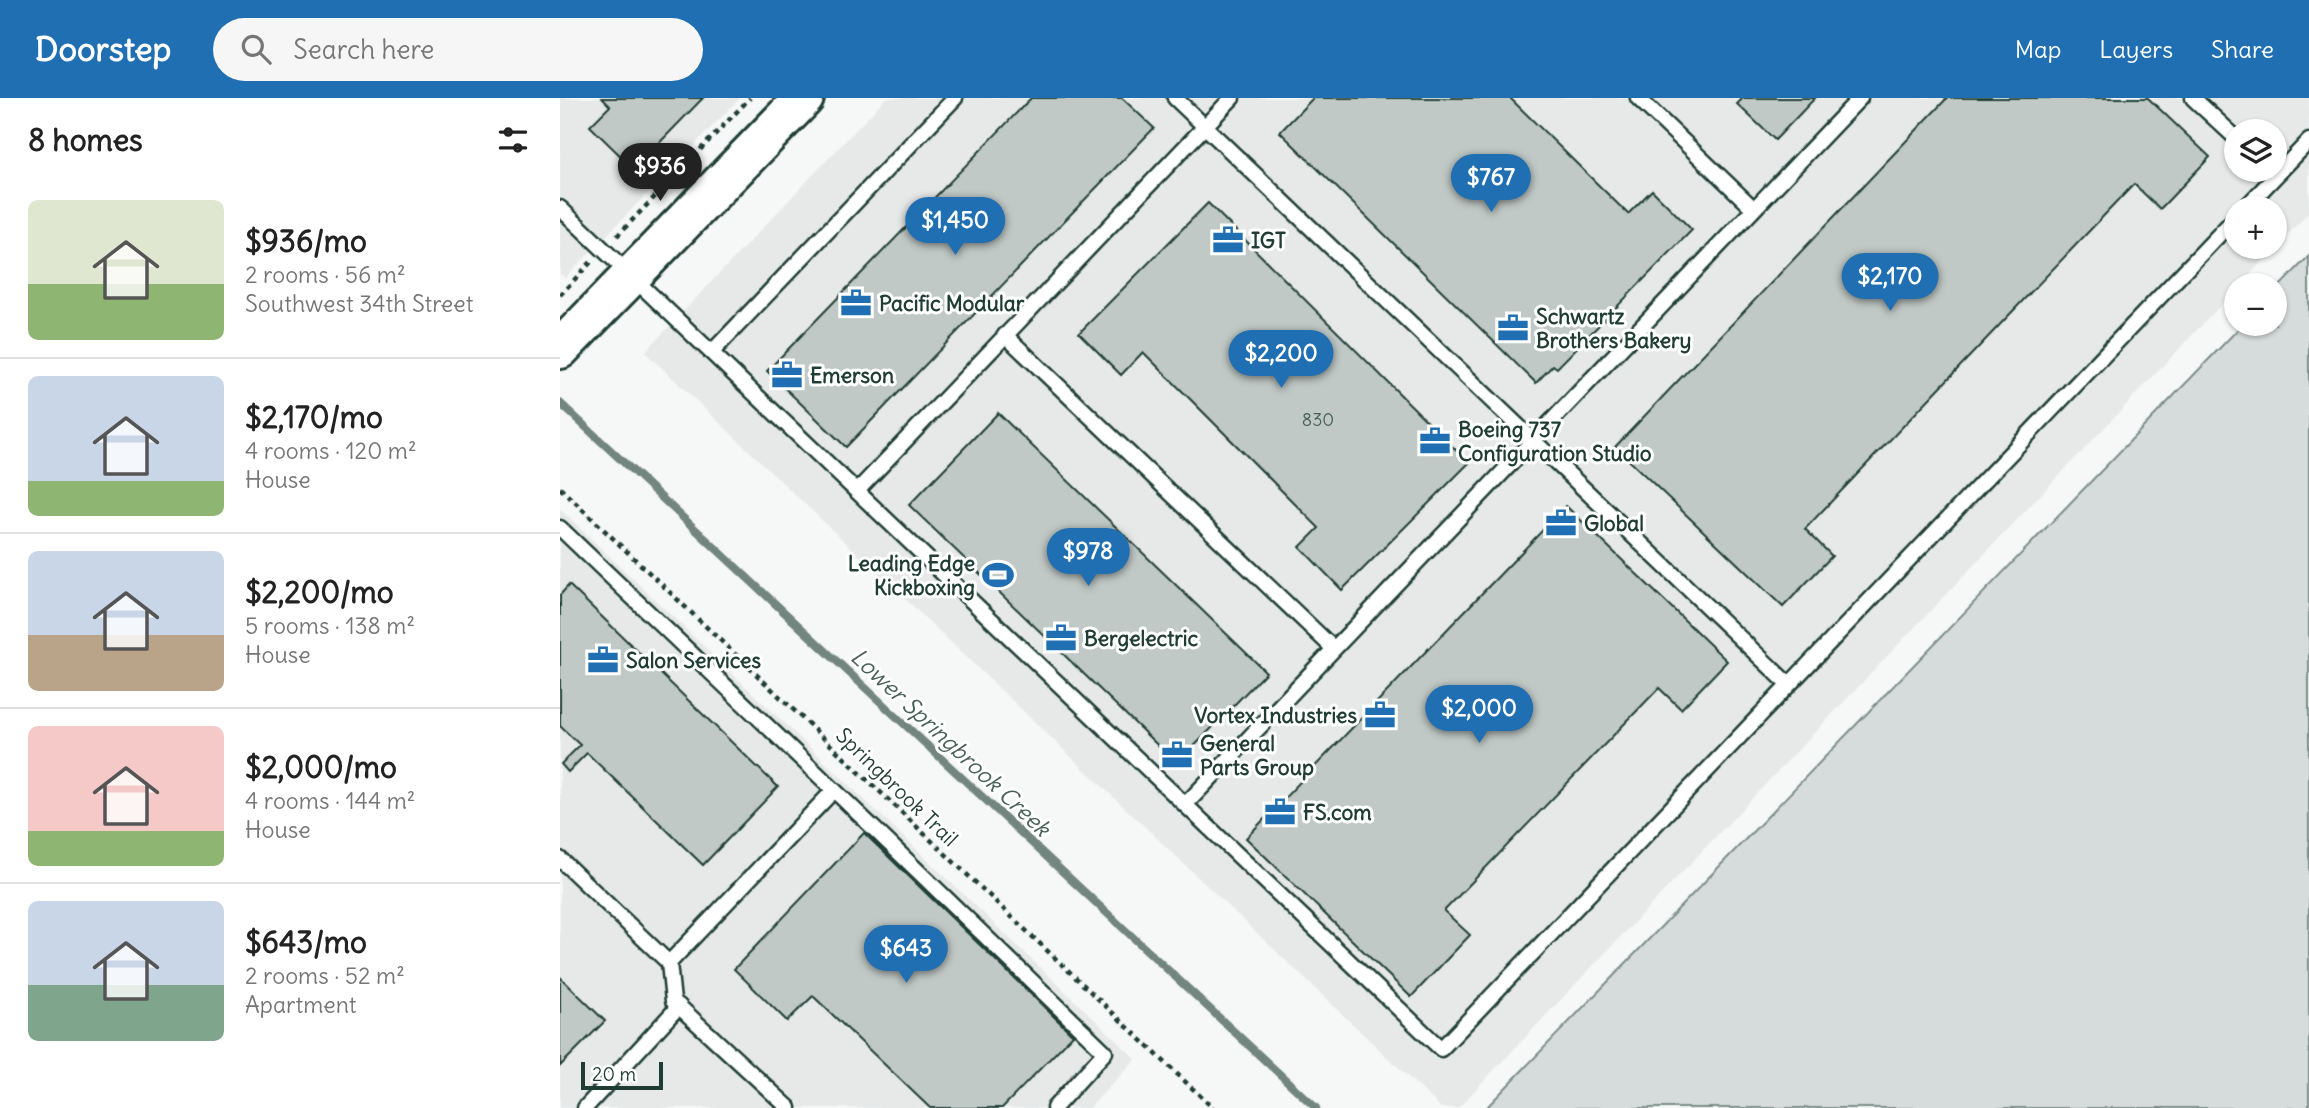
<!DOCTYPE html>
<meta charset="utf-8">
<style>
:root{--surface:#fff;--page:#f6f6f6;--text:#222;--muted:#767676;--line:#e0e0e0;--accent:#1f6fb2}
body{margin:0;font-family:Delius,sans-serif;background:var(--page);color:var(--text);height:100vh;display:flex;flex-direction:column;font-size:26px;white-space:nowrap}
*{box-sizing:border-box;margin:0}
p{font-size:23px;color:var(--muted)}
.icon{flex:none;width:38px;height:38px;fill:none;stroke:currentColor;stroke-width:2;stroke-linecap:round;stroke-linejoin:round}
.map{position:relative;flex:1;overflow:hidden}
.side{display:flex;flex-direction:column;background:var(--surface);width:560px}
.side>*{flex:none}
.fabs{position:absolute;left:1664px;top:21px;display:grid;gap:14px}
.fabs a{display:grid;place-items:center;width:63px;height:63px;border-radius:50%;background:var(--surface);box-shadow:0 2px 5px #0004;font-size:35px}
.scale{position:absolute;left:21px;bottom:18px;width:82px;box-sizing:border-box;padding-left:7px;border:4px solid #1f3d34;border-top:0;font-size:19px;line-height:24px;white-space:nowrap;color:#1f3d34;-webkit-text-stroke:5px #fff;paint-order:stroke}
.price{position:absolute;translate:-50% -60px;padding:0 16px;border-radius:24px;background:var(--accent);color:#fff;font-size:23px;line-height:46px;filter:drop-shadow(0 2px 4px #0008)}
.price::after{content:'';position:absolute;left:50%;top:42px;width:21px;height:16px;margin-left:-10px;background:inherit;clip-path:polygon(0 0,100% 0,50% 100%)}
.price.selected{background:#222;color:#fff}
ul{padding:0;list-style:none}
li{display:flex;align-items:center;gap:21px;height:175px;padding:0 28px}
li+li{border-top:2px solid var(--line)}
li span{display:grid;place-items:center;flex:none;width:196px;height:140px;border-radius:10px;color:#555}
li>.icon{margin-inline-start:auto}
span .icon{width:84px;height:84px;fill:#fffc;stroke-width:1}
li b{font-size:30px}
h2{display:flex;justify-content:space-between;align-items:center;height:84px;padding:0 28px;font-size:30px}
header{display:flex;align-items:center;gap:42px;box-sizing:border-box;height:98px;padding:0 35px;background:var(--accent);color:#fff}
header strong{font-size:33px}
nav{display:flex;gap:38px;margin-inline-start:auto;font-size:24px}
.search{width:490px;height:63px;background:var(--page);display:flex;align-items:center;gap:18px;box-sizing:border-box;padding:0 24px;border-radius:38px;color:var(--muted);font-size:26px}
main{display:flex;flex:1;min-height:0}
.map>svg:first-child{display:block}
.built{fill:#e6e9e8;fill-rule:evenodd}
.green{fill:#d6dcdb;stroke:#7a8c88;stroke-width:2}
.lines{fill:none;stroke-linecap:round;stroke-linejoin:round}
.stream{stroke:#72857f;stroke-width:8}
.building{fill:#c0c9c6;stroke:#1f3d34;stroke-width:2}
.lane-casing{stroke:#1f3d34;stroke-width:19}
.secondary-casing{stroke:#1f3d34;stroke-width:44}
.path{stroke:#1f3d34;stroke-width:4.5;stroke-dasharray:5 5;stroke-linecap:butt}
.lane{stroke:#fff;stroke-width:14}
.secondary{stroke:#fff;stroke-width:38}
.labels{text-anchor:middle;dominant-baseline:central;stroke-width:6;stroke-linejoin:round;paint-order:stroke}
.number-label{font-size:18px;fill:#476058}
.poi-label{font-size:21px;font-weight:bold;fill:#1f3d34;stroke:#fff;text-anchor:start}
.street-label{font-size:21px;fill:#1f3d34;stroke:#fff}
.water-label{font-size:23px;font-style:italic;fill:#49615a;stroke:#fff}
</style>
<header>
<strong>Doorstep</strong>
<div class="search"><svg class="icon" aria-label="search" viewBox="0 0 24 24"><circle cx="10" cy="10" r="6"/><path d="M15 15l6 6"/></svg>Search here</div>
<nav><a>Map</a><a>Layers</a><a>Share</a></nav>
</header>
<main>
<section class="side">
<h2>8 homes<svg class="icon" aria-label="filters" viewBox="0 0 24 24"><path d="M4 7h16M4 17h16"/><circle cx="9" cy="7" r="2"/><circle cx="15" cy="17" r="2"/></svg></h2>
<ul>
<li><span style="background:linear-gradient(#dfe7d0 60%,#8fb573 0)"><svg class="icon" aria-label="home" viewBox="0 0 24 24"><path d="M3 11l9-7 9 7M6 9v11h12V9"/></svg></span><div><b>$936/mo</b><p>2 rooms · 56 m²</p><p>Southwest 34th Street</p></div></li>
<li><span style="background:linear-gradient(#c9d6e8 75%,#8fb573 0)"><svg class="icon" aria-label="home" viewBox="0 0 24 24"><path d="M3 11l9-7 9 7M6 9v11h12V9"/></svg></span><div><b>$2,170/mo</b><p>4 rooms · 120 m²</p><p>House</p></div></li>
<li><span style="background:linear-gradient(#c9d6e8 60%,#b9a48a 0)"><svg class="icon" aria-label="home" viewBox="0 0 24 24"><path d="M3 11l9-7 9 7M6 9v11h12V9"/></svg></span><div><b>$2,200/mo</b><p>5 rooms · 138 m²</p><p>House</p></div></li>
<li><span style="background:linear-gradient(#f6c9c9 75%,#8fb573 0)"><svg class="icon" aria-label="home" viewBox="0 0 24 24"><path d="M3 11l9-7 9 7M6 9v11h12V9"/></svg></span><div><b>$2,000/mo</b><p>4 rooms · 144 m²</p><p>House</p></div></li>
<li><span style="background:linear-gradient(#c9d6e8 60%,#7fa58c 0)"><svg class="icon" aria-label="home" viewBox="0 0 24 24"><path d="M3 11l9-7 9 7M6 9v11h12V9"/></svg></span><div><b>$643/mo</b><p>2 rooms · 52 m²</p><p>Apartment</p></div></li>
</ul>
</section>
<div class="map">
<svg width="1749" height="1010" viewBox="0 0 1749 1010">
<rect width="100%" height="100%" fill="#f6f7f7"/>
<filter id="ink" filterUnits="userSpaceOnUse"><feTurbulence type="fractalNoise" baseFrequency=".0143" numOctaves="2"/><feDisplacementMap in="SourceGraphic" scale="14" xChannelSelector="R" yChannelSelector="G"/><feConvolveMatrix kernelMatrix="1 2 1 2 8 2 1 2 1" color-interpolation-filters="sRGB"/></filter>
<g filter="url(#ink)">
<!-- built -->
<path class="built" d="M0 0H180L5 180 0 176Z
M326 0H1749V114L1680 187H1676V191L898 1010H881L85 254ZM1676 33H1715V72H1676ZM1676 110H1715V149H1676Z
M0 411 576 961 529 1010H0Z"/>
<!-- green -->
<path class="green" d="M1749 158V1010H926L1683 226H1715V193Z"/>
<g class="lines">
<!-- stream -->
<path class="stream" d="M0 305 756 1010"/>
</g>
<!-- building -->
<path class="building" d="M42 0H143L74 71 30 28 50 8Z
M471 0H562L594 30 286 349 207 273Z
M753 0H950L1068 116 1092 92 1132 132 997 270 993 267 976 285 720 34Z
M1183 0H1255L1215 42 1177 6Z
M1387 0H1588L1650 59 1600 111 1574 86 1245 431 1272 458 1223 509 1055 349Z
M648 105 909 365 782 492 740 449 759 430 583 254 561 277 519 235Z
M438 315 706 574 617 666 349 407Z
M1006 408 1167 563 1121 611 1099 590 884 813 910 837 851 899 686 740Z
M9 487 218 689 143 767 27 655 8 674 1 666 20 647 0 628V497Z
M304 735 513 937 442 1010H370L253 898 227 923 174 871Z
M0 879 45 923 0 968Z"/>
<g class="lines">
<defs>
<path id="lane" d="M615 0 1229 587
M1078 0 1194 111
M1633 0 1676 40
M0 110 881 951 1676 119
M1685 110 1749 43
M445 237 774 551
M152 254 395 0
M297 393 672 0
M0 430 274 692 109 865 0 761
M274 692 545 954 494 1010
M625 707 1300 0
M109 865 113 903 229 1010
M25 1010 119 908"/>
<path id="secondary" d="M0 251 244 0"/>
</defs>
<!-- lane casing -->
<use href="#lane" class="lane-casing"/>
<!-- secondary casing -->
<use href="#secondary" class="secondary-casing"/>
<!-- path -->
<path class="path" d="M57 138 190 0
M0 197 31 164
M0 390 653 1010"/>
<!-- lane -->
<use href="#lane" class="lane"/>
<!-- secondary -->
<use href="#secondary" class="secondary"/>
</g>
</g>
<!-- icons -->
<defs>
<symbol id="office-bare" viewBox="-9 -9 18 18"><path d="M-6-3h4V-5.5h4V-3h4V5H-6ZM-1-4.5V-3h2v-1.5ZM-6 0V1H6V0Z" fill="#1f6fb2" stroke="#fff" stroke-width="2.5" paint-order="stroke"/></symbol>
<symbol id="stadium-bare" viewBox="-9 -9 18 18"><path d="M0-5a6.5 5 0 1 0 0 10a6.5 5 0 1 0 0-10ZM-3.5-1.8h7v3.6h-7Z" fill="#1f6fb2" stroke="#fff" stroke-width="2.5" paint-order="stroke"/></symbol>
</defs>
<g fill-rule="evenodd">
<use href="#office-bare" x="646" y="120" width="44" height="44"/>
<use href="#office-bare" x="274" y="183" width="44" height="44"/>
<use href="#office-bare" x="931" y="208" width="44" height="44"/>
<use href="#office-bare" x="205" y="255" width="44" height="44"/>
<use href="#office-bare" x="853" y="321" width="44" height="44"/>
<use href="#office-bare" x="979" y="403" width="44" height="44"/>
<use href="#stadium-bare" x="416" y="455" width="44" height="44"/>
<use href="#office-bare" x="479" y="518" width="44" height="44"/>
<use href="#office-bare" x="21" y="540" width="44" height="44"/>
<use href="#office-bare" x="798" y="595" width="44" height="44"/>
<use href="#office-bare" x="595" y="635" width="44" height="44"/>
<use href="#office-bare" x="698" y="692" width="44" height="44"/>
</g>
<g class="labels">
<!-- number labels -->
<g class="number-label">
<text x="758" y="321">830</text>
</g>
<!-- poi labels -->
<g class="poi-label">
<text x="691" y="142">IGT</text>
<text x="319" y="205">Pacific Modular</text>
<text x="976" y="218">Schwartz<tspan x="976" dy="24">Brothers Bakery</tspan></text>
<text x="250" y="277">Emerson</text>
<text x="898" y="331">Boeing 737<tspan x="898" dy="24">Configuration Studio</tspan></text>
<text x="1024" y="425">Global</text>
<text x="415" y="465" text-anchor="end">Leading Edge<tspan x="415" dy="24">Kickboxing</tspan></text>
<text x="524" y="540">Bergelectric</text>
<text x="66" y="562">Salon Services</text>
<text x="797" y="617" text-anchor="end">Vortex Industries</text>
<text x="640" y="645">General<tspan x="640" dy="24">Parts Group</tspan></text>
<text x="743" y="714">FS.com</text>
</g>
<!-- street labels -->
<g class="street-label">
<text transform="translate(337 689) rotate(44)">Springbrook Trail</text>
</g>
<!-- water labels -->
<g class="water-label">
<text transform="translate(391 644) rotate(43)">Lower Springbrook Creek</text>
</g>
</g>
</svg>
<div class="fabs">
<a><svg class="icon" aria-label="layers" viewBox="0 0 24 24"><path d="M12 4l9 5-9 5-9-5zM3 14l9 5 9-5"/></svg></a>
<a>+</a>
<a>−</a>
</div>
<div class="scale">20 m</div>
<b class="price selected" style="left:100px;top:105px">$936</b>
<b class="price" style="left:931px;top:116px">$767</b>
<b class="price" style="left:395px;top:159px">$1,450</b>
<b class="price" style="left:1330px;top:215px">$2,170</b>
<b class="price" style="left:721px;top:292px">$2,200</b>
<b class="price" style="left:528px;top:490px">$978</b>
<b class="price" style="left:919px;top:647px">$2,000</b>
<b class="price" style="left:346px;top:887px">$643</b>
</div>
</main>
